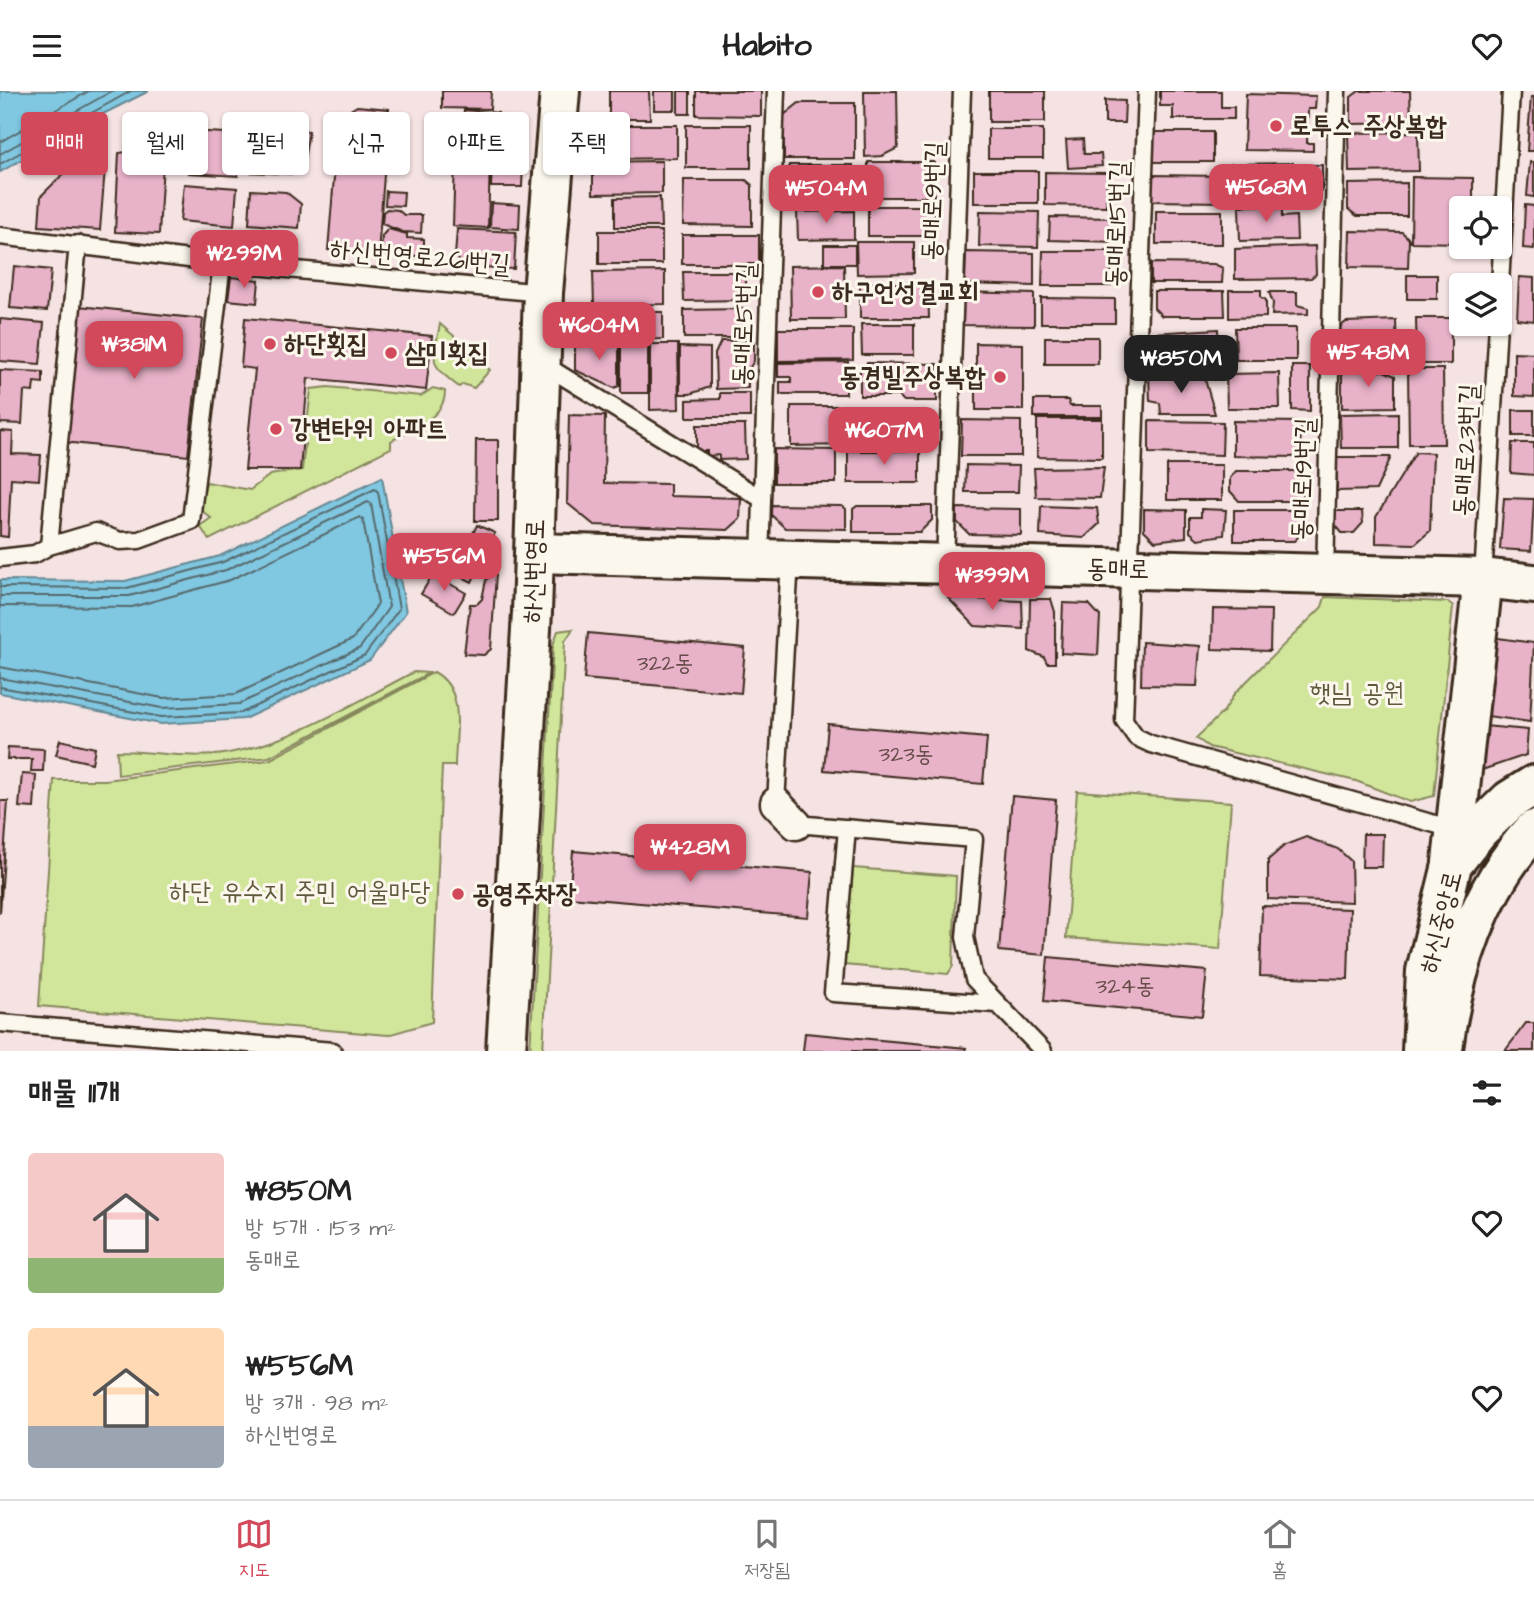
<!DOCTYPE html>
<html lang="ko">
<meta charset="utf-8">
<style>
:root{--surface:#fff;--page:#f2f2f2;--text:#222;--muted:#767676;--line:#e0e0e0;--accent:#d1495b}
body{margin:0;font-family:"Architects Daughter","Poor Story",sans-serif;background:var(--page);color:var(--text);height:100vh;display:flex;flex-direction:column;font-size:26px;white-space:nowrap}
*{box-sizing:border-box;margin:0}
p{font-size:23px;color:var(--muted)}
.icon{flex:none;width:38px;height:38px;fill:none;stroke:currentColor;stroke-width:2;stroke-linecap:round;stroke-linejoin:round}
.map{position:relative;height:960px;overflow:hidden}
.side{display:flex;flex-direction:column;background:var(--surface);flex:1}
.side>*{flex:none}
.top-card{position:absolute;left:21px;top:21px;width:700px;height:63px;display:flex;gap:14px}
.controls{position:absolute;left:1449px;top:105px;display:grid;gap:14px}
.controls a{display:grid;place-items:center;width:63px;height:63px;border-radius:7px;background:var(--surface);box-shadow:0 2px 5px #0004;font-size:35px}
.price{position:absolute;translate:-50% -60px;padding:0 16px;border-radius:14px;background:var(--accent);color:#fff;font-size:23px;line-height:46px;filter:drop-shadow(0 2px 4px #0008)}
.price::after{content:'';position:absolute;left:50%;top:42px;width:21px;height:16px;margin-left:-10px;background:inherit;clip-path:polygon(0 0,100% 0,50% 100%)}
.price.active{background:#222;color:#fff}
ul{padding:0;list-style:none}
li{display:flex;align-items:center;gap:21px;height:175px;padding:0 28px}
li span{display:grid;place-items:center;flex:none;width:196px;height:140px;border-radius:7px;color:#555}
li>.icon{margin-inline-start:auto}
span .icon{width:84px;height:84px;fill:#fffc;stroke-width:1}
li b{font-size:30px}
h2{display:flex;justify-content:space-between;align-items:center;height:84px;padding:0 28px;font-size:30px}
.tag{padding:0 24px;border-radius:7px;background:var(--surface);box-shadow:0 2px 5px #0004;font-size:24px;line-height:63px}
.tag.active{background:var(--accent);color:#fff}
header{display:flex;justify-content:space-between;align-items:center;height:91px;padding:0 28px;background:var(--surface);font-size:32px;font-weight:700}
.dock{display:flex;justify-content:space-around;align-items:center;height:98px;border-top:2px solid var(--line);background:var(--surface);font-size:19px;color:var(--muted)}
.dock a{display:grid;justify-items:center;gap:4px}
.dock .active{color:var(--accent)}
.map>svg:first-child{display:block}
.green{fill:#d1e69b;stroke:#86885c;stroke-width:2}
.water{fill:#80c7e1;stroke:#648893;stroke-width:2}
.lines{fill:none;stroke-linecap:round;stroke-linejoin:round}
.shore{stroke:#57696c;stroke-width:2}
.building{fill:#e8b2c9;stroke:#3b2a1e;stroke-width:2}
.lane-casing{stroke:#3b2a1e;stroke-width:21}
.street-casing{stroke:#3b2a1e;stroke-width:35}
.secondary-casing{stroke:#3b2a1e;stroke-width:44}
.lane{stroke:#fbf7ec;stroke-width:16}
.street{stroke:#fbf7ec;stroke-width:30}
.secondary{stroke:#fbf7ec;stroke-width:38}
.poi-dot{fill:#d1495b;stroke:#fbf7ec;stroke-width:2.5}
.labels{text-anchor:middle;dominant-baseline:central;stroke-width:6;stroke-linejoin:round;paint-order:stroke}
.number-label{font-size:23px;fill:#664c49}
.poi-label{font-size:26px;font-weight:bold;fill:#3b2a1e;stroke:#fbf7ec;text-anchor:start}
.street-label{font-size:26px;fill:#3b2a1e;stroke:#fbf7ec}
.park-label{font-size:26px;fill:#60593d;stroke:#fbf7ec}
</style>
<header><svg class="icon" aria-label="menu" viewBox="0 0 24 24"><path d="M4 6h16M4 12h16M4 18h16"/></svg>Habito<svg class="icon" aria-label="heart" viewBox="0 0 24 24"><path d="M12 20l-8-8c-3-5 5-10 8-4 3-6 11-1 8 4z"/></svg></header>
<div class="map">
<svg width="1534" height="960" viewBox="0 0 1534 960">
<rect width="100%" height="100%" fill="#f5e2e2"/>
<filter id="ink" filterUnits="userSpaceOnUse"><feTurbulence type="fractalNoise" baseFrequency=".0143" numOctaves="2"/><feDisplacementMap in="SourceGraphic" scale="14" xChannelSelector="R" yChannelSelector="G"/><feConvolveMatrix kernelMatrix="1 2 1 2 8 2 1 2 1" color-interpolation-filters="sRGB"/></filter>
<g filter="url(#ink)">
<!-- green -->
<path class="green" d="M440 233 454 245V251L490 279 474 297 463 293 459 296C427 272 433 271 440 233Z
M328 296 421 305 433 297 445 300C446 327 411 338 391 350V357L209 449 200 435 211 427 201 419 206 391 250 399 270 384 302 379 311 298Z
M1325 506 1448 511 1453 515 1434 705 1410 711 1356 690 1209 656 1196 647 1224 620 1235 602 1322 516Z
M573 538 565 550 543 960H530L553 554 558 540Z
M414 581 429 582 269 666 118 684 117 660C153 660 193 669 229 662 295 650 355 611 414 581Z
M434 581C467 599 455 643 455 675H442L432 931 388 944 39 915 54 689H105L269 669Z
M1077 700 1231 711 1220 858 1066 847Z
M853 777 956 785 953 875 948 883 844 874Z"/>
<!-- water -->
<path class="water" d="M0 0H149L95 27 0 81Z
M382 386 406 521 370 569 244 628 161 633 0 602V489L125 490 220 465Z"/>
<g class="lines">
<!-- shore -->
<path class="shore" d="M0 51 89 0
M0 63 112 0
M0 73 131 0
M0 496 127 497 223 471 375 398 378 401 399 518 365 564 241 622 161 626 0 596
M0 505H129L226 479 368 411 371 413 389 516 360 557 239 613 162 617 0 587
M0 515 132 516 230 489 360 426 363 429 378 513 353 548 236 603 163 607 0 576"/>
</g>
<!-- building -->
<path class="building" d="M442 0H491L490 18 442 17Z
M609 0H649L650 28H609Z
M654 0H675V19H654Z
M678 0H690V23H678Z
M696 0H761V25L696 24Z
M864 0H897L898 57 882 65 865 66Z
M989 0H1045V31H989Z
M1160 0H1221V16H1234V28H1173V15H1160Z
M1359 0H1410L1411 32 1351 33V6Z
M1246 3 1316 5 1315 18H1308L1307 52H1313V60L1244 59Z
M1531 6H1534V60H1527Z
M1105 9 1125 10 1124 32H1105Z
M799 12H855V68H784V24Z
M357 15 389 18 378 163 328 159 339 26Z
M464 19 498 22 494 67 460 63Z
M268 34 309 40 303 75 293 83 247 81 248 53 260 54 261 41Z
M599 34H677V67L599 68Z
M686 34H751V77H686Z
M988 38H1043V67H988Z
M191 40 241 43 238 85 188 82Z
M1154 41H1213V71H1154Z
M1418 41 1419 80 1349 81 1348 42Z
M1083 48 1084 63H1101L1102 75 1068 77 1066 49Z
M133 60 163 72 159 143 115 141 119 62Z
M455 68 490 70 488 137 453 135Z
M492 70 523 71 522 96H491Z
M662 70V102L593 103V71Z
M868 71H934V106H868Z
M1530 71H1534V106L1527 105Z
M1293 72V96L1286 100V111L1236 110 1231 107V73Z
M789 74H853V105H789Z
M1300 74H1322V98L1318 103H1296V93L1300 91Z
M83 75 105 77 100 139 39 135 41 105 65 81Z
M974 80H1038V112H974Z
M1045 81 1107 82 1106 115 1045 114Z
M1151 84 1225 85 1224 111 1151 110Z
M1412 86 1473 87V117H1461V152L1411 151Z
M684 89H746L752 94V135L683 134Z
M1407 92V125H1357L1348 118V93Z
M184 93 237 97 234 135 180 130Z
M251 99 286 101 301 113 299 137 249 133Z
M386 100 404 101 403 115 385 114Z
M660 106 661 136H615V107Z
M491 112 520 114 519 138 490 136Z
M1282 114V126L1296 125 1297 149 1240 150 1239 115Z
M1525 114 1534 115V158L1523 157Z
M868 115H935V145H868Z
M387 118 398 119 404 124H422L421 142 403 141 382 133 383 121Z
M854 120V148L798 149 797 121Z
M980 120 1039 121 1038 156 979 155Z
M1156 120H1222V153H1156Z
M1050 126 1118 127 1117 151 1049 149Z
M388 138 407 143V147L424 148V165L381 164 382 145Z
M457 138 516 141 514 178 464 175 455 165Z
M599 140H662V173H599Z
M1350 140 1402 141 1409 148 1408 177 1349 176Z
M682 144H759V173H682Z
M856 151H914V182L857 183Z
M824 154H855V173H824Z
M1315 155 1316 183 1311 187 1235 188V158Z
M1043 160H1111V195H1042Z
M966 161 1034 162V195L965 193Z
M1151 172 1214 173 1223 177 1222 192H1151Z
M844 174 845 228H791L790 175Z
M14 175 51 179 47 220 10 217Z
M665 180V213L594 214 593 181Z
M683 181H746V209L684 210Z
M1407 184H1437V208H1407Z
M231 186 259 189 257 212 228 209Z
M1519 186 1534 187V230L1517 228Z
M860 192H928L929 227H860Z
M1229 199H1261V206L1266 209V226L1229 227Z
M1154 200H1224L1225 225H1162L1154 217Z
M962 201 1034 203V235L961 234Z
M1269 201H1297V214L1308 217V223L1272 224 1273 212Z
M1041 207 1115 208V232H1041Z
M79 215 203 228 188 365 64 351Z
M743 218V247H684V219Z
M609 221H663V248L609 249Z
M245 227 432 245 426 299 308 287 300 379H245L255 278 241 276Z
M1416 227H1451V273H1417Z
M0 228 44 232 40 273 0 270Z
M1396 229 1397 268 1342 270 1340 236 1346 231Z
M861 233H914V264H862Z
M1235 237H1296V269H1236Z
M778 238H853V269L778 270Z
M1218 238 1219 271 1205 278 1153 280V242Z
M1045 246H1098V273H1045Z
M721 250H754V270L748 279V297L716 298 715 263Z
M575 252H619V295L614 297 575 279Z
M976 252 1023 253V319H976Z
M621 253H648V302H621Z
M650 253H678L679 318 650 319Z
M680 256 710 257V296L690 303H680Z
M1514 261 1534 262V306L1514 305Z
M848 271V282L841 285V290H846V303H780V291H791V286H778V272Z
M867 272 937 273V310H904L899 305H860V278Z
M1292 275H1310V320L1292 319Z
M1408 278H1443L1444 353H1409Z
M0 279 43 281V292L34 291 33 301 24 300 22 333 0 332Z
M1342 280H1384L1395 285V316L1342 317Z
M1279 282 1280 317H1227L1226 283Z
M1149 285H1204L1215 323H1161L1160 312 1150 310Z
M720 302H750V326H687V309L720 308Z
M1034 309H1068L1070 315H1102V326H1034Z
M791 315H849L850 354 791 355Z
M1513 319H1534V345H1513Z
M853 320H889V349H859L853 336Z
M891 322H929V349H891Z
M1398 322V357H1341L1340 323Z
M569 324 605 325 604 392 670 393V405L741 407 740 428 728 439 594 434 567 412Z
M1037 328H1102V367L1037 366Z
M962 329 1021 330V365H961Z
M1149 330 1223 331 1222 364 1149 362Z
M1233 330 1301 331 1300 366 1233 365Z
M697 334H745L746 368 719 369V364L707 365V360H697Z
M0 340 13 341 12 363 41 364 39 389 11 387 8 446 0 445Z
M476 349H498V430H475Z
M1512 352H1534V384L1511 382Z
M774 358 836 359V392H774Z
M848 360H920V392H848Z
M1416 361 1433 362 1430 440 1415 453 1376 452V426Z
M1337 366H1391L1376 399 1337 400Z
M966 374 1019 375 1018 401H965Z
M1167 374H1222V409H1167Z
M1104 376 1100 407 1036 406 1034 377Z
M1236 380H1302V410H1239L1230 400V387Z
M1504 407 1534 408 1531 460 1500 458Z
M767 414 842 415 846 418V438L785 437 767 420Z
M857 415H932V429L920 441H853V418Z
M1041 415 1097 417 1099 433 1084 447 1040 444Z
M957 417 1021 418V444L969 443 957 431Z
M1144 418 1186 419V446L1155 450 1144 439Z
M1201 418 1226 419 1224 444 1198 448 1190 441V426H1201Z
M1234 419H1294L1304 424 1307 437 1294 450H1234Z
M1332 420H1362L1363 432 1354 442H1342L1333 431Z
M477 434 495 442 472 491 454 482Z
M433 483 466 502 454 522 421 503Z
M492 483H496L491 558 484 564 464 563 470 513H477L482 508 486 489Z
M948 507 1022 510 1023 538 975 535Z
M1030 508H1051L1055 521V572H1047L1044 566 1029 560Z
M1063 512 1089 513 1100 525 1098 564 1061 562Z
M1213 518 1271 519 1270 560 1212 558Z
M588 542 745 557 741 602 584 588Z
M1491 546 1534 552 1530 631 1480 624Z
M1142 551 1200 555 1197 595 1141 594Z
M828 633 987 647 983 693 824 679Z
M1484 635 1528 639 1526 664 1479 680Z
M60 649 95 657 92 672 56 664Z
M8 656 44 658 43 680H31L32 668H7Z
M22 683 36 684 34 717 19 716Z
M1012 705 1056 709 1044 864 999 860Z
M0 710H8L0 822Z
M1363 743H1383L1382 776H1362Z
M1306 746 1338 758 1351 770 1352 811 1268 808V769L1285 754Z
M573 760 812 781 808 826 569 806Z
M1262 815 1350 818 1348 888 1260 885Z
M1048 866 1207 880 1202 925 1044 910Z
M1526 932H1534V960H1505Z
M805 942 966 957 965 960H803Z"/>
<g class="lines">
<defs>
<path id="lane" d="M1147 0 1124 629 1136 646 1151 653 1456 739
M0 145 222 172 543 202
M1500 194 1511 0
M543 273 762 408
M49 455 78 153
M0 467 35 463 49 455 96 441 120 450 139 449 191 430 222 172
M760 468 776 0
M945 473 962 0
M1325 483 1337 0
M1483 487 1498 233
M776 712 790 469
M796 733 974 748 965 846 974 888 1043 960
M847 737 833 902 997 913
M0 932 333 960"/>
<path id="street" d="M776 712 796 733"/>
<path id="secondary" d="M535 462 1483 487 1534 493
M1452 771 1483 487
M1443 958C1453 880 1479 797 1534 739
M506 960 532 521 543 202 560 0
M1422 960 1426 880 1452 774 1479 739 1510 709 1534 694"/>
</defs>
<!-- lane casing -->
<use href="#lane" class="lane-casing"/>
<!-- street casing -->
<use href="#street" class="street-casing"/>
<!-- secondary casing -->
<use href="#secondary" class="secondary-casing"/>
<!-- lane -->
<use href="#lane" class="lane"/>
<!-- street -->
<use href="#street" class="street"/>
<!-- secondary -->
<use href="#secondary" class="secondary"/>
</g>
</g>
<!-- markers -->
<g class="poi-dot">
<circle cx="1276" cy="35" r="7"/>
<circle cx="818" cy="201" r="7"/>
<circle cx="270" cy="253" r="7"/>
<circle cx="391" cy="262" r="7"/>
<circle cx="1000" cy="286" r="7"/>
<circle cx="276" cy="338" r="7"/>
<circle cx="458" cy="803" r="7"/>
</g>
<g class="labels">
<!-- number labels -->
<g class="number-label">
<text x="665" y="572">322동</text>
<text x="906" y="663">323동</text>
<text x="1125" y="895">324동</text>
</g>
<!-- poi labels -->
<g class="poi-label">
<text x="1290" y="35">로투스 주상복합</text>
<text x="832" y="201">하구언성결교회</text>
<text x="284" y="253">하단횟집</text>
<text x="405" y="262">삼미횟집</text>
<text x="986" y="286" text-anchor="end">동경빌주상복합</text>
<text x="290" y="338">강변타워 아파트</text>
<text x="472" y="803">공영주차장</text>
</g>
<!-- street labels -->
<g class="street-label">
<text transform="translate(933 110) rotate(-88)">동매로9번길</text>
<text transform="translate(1117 133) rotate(-88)">동매로15번길</text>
<text transform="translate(420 166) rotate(5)">하신번영로261번길</text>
<text transform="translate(744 233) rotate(-88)">동매로5번길</text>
<text transform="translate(1466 359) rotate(-87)">동매로23번길</text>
<text transform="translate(1303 388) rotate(-88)">동매로19번길</text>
<text transform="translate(1118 478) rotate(1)">동매로</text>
<text transform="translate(534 480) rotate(-88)">하신번영로</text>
<text transform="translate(1441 831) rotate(-76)">하신중앙로</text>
</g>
<!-- park labels -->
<g class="park-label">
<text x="1357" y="602">햇님 공원</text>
<text x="300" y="801">하단 유수지 주민 어울마당</text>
</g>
</g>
</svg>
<div class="controls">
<a><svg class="icon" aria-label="locate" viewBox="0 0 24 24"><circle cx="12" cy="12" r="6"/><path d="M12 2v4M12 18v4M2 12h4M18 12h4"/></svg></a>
<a><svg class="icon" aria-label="layers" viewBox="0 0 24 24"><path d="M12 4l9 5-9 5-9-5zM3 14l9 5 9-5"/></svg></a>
</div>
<b class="price" style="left:1266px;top:133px">₩568M</b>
<b class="price" style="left:826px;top:134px">₩504M</b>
<b class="price" style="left:244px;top:199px">₩299M</b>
<b class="price" style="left:599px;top:271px">₩604M</b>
<b class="price" style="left:134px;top:290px">₩381M</b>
<b class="price" style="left:1368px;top:298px">₩548M</b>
<b class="price active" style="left:1181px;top:304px">₩850M</b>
<b class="price" style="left:884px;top:376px">₩607M</b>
<b class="price" style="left:444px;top:502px">₩556M</b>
<b class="price" style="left:992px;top:521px">₩399M</b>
<b class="price" style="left:690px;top:793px">₩428M</b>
<div class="top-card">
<a class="tag active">매매</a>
<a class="tag">월세</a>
<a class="tag">필터</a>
<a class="tag">신규</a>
<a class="tag">아파트</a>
<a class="tag">주택</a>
</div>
</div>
<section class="side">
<h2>매물 11개<svg class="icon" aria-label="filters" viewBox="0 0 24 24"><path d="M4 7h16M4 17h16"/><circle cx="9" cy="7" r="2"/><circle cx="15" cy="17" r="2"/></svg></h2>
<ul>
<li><span style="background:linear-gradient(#f6c9c9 75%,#8fb573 0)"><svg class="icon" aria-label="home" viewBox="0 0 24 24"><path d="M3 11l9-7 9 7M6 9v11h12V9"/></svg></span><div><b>₩850M</b><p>방 5개 · 153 m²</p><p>동매로</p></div><svg class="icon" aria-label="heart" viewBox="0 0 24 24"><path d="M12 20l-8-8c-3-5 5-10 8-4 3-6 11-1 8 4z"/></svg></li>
<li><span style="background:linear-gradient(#ffd9b3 70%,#9aa5b1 0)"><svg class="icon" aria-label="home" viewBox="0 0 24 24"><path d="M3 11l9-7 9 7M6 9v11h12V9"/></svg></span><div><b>₩556M</b><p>방 3개 · 98 m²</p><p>하신번영로</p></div><svg class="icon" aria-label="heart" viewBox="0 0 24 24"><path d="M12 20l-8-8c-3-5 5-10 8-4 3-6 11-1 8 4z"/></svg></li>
</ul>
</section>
<nav class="dock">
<a class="active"><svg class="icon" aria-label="map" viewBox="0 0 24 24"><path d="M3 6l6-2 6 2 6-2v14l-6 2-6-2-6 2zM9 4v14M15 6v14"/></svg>지도</a>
<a><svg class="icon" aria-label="saved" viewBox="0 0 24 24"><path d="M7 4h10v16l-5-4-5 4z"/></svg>저장됨</a>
<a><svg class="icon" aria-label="home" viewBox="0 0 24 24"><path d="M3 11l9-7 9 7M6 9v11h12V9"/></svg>홈</a>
</nav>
